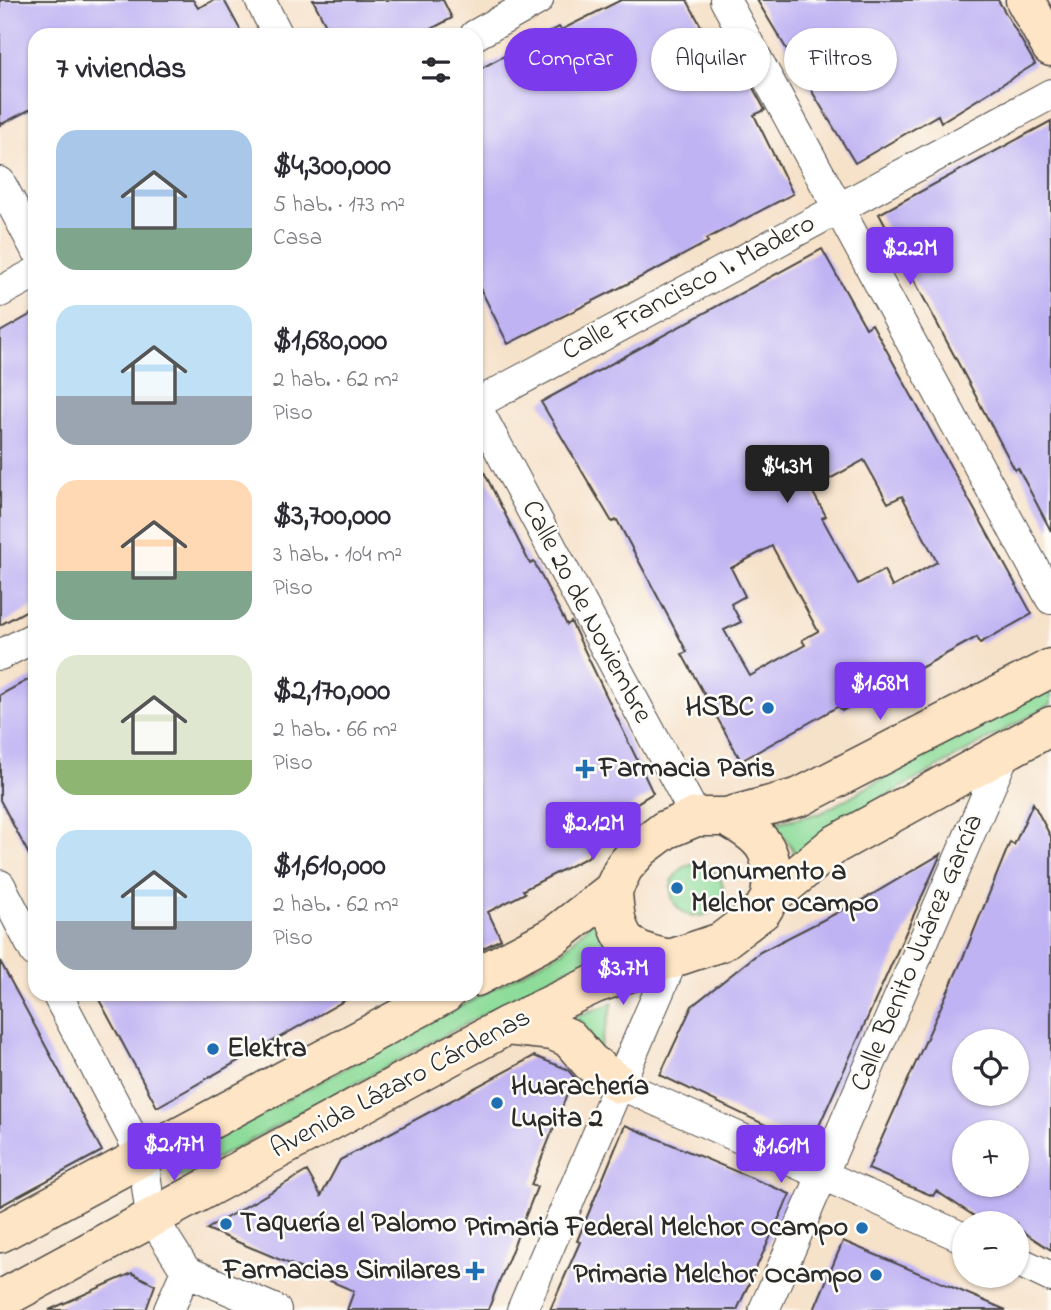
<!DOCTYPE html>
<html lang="es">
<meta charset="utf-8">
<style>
:root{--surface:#fff;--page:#f7f7f7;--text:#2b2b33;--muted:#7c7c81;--accent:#7c3aed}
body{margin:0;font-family:"Indie Flower",sans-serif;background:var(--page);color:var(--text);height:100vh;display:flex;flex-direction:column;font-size:26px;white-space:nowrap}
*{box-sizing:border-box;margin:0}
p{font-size:23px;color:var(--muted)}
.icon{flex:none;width:38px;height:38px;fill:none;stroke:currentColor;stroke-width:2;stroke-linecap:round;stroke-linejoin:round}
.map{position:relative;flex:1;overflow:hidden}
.panel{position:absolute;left:28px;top:28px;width:455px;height:973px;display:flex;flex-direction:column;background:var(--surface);border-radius:21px;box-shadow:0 2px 5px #0004}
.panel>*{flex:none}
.guide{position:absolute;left:504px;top:28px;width:441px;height:63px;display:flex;gap:14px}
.fabs{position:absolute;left:952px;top:1029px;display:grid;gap:14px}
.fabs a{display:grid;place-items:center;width:77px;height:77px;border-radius:50%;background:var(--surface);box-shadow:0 2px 5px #0004;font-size:35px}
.price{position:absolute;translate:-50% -60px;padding:0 16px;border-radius:7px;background:var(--accent);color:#fff;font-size:23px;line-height:46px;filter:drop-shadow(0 2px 4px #0008)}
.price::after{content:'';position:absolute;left:50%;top:42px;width:21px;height:16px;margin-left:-10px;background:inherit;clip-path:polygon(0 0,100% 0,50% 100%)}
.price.current{background:#222;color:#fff}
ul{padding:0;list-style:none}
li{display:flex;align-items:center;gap:21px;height:175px;padding:0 28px}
li span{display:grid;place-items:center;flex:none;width:196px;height:140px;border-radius:21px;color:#555}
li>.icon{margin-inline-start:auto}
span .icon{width:84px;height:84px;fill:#fffc;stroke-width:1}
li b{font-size:30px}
h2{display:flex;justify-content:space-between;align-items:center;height:84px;padding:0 28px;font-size:30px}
.tag{padding:0 24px;border-radius:32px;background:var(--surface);box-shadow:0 2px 5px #0004;font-size:24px;line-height:63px}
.tag.current{background:var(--accent);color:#fff}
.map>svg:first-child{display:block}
.green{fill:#8edc9a;stroke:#5c8462;stroke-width:2}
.building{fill:#c0b3f3;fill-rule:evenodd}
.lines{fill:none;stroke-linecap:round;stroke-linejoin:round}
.street-casing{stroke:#494643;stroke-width:32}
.secondary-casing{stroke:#494643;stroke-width:41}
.street{stroke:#fff;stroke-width:30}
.secondary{stroke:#fee5c5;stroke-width:38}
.poi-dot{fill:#1f6fb2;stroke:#fdfcf7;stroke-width:2.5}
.labels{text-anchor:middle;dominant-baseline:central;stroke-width:5;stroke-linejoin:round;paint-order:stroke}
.street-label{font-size:28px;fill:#2b2b2b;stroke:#fdfcf7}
.poi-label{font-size:28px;font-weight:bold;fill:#2b2b2b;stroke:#fdfcf7;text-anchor:start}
</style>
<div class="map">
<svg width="1051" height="1310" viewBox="0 0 1051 1310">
<rect width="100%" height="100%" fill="#fdfcf7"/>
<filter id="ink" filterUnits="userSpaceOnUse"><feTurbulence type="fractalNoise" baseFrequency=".0143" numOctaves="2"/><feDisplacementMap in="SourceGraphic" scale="14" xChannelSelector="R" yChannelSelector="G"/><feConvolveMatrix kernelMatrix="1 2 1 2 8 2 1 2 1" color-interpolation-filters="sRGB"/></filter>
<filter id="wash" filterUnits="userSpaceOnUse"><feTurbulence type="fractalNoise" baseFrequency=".00686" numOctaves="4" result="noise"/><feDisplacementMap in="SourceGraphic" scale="28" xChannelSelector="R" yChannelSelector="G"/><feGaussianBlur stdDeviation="1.57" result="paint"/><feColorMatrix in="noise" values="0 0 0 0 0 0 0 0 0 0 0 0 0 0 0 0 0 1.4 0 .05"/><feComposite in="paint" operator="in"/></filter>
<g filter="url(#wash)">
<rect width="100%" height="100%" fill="#f6e1c9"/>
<!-- green -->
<path class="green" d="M1051 684V704L829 828 795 860 793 849 775 823 821 813Z
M671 890a26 26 0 1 1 52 0a26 26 0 1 1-52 0Z
M596 917 599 932 619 960 571 967 184 1176 171 1174 169 1169 175 1160 563 951Z
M613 1003 598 1054 554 1024Z"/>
<g id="blocks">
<!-- building -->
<path class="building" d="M0 0H193L198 8 214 0H224L243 35H35V107L0 125Z
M313 0H443L452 18 420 35H331Z
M621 0H687L731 82 746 75 765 110 754 115 793 194 706 239 708 242 661 267 508 344 476 280V71L559 27 561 30Z
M757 0H998L1035 64 941 122 938 115 855 163Z
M1051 121V531L1018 468 1015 470 879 214Z
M822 249 866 328 872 324 1032 614 980 643 977 637 842 711 839 706 741 761 682 654 687 652 617 520 612 522 541 402ZM864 460 888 503 902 496 937 562 892 587 884 570 858 584 822 518 826 516 811 489ZM772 546 818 631 802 640 805 645 750 676 724 630 741 622 731 604 745 596 731 568Z
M35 312V606L0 625V332Z
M476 456 530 564 534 562 567 625 571 622 653 793 619 814 588 857 523 890 525 893 488 912 501 939 476 952Z
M35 676V866L0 800V695Z
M1033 803 1051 837V1250L1017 1228V1223H985L936 1191 933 1196 868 1169 965 953 1010 842 1014 845ZM964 1041H1017V1094H964ZM964 1132H1017V1185H964Z
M941 854 810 1146 660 1075 692 1006 760 952 866 898Z
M0 961 102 1151 0 1206Z
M96 994H356L157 1107Z
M534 1056 567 1069 574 1077 531 1185 537 1187 488 1310H347L354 1291 207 1229 307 1171 321 1196 340 1160Z
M625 1125 790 1194 737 1310H550L580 1242 577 1241Z
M843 1241 1006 1310H814Z
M132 1273 155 1285 146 1310H49Z"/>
</g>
</g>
<g filter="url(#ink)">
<use href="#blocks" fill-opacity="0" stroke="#494643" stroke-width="2"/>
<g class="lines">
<defs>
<path id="street" d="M260 0 278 35
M725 0 1051 599
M475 35 538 0
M0 182 35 248
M0 292 35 273
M476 404 1051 94
M476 406 696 817
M0 655 35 637
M0 885 35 952
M57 994 143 1158 151 1216 186 1271 276 1310
M619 1084 964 1238
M1017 1261 1051 1277
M169 1310 186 1271
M522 1310 673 959
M764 1310 1006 750"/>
<path id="secondary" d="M1025 0 1051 47
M726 817C766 838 776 852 770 898
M613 890C615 939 625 952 673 959
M476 977 554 936 613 890 624 867 641 848 665 830 696 817H726L800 797 1051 668
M506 1026 553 1031 569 1038 590 1062 619 1084
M0 1233 445 994
M0 1300 506 1026 595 984 721 942 762 911 770 898 834 845 1051 726"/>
</defs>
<!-- street casing -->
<use href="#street" class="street-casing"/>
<!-- secondary casing -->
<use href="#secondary" class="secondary-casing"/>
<!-- street -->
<use href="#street" class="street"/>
<!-- secondary -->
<use href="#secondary" class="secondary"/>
</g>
</g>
<!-- markers -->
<g class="poi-dot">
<circle cx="768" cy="708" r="7"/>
<path d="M581.5 758.5h7v7h7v7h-7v7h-7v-7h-7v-7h7z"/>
<circle cx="677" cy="888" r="7"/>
<circle cx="213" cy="1049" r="7"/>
<circle cx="497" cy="1103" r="7"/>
<circle cx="226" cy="1224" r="7"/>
<circle cx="862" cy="1228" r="7"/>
<path d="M471.5 1260.5h7v7h7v7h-7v7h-7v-7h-7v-7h7z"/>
<circle cx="876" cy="1275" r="7"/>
</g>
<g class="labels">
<!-- street labels -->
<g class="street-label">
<text transform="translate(689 288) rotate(-28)">Calle Francisco I. Madero</text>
<text transform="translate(586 612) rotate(62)">Calle 20 de Noviembre</text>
<text transform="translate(918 953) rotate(-67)">Calle Benito Juárez García</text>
<text transform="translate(401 1084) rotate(-28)">Avenida Lázaro Cárdenas</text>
</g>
<!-- poi labels -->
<g class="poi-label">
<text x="754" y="708" text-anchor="end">HSBC</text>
<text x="599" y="769">Farmacia Paris</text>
<text x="691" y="872">Monumento a<tspan x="691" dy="32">Melchor Ocampo</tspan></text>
<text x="227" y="1049">Elektra</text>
<text x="511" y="1087">Huarachería<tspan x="511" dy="32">Lupita 2</tspan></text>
<text x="240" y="1224">Taquería el Palomo</text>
<text x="848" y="1228" text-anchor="end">Primaria Federal Melchor Ocampo</text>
<text x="461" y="1271" text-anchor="end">Farmacias Similares</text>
<text x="862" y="1275" text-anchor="end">Primaria Melchor Ocampo</text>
</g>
</g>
</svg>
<div class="fabs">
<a><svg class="icon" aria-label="locate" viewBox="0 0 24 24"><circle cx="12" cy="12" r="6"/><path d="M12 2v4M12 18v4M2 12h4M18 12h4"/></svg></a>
<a>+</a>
<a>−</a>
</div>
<b class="price" style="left:910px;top:287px">$2.2M</b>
<b class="price current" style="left:787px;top:505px">$4.3M</b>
<b class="price" style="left:880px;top:722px">$1.68M</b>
<b class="price" style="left:593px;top:862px">$2.12M</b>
<b class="price" style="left:623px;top:1007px">$3.7M</b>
<b class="price" style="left:174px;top:1183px">$2.17M</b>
<b class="price" style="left:781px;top:1185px">$1.61M</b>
<div class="guide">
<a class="tag current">Comprar</a>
<a class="tag">Alquilar</a>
<a class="tag">Filtros</a>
</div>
<section class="panel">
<h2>7 viviendas<svg class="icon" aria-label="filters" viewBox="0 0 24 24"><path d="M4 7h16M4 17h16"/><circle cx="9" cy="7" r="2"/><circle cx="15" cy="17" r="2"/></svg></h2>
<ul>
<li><span style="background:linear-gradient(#a9c7e8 70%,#7fa58c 0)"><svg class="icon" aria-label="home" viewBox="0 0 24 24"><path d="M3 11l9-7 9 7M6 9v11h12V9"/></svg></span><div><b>$4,300,000</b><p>5 hab. · 173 m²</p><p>Casa</p></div></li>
<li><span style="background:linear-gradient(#bfe0f5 65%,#9aa5b1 0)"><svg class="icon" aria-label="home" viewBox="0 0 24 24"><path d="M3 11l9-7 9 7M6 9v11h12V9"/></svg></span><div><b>$1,680,000</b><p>2 hab. · 62 m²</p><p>Piso</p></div></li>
<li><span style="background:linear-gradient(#ffd9b3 65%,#7fa58c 0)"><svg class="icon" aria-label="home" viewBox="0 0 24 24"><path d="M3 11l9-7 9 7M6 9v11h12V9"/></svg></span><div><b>$3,700,000</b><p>3 hab. · 104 m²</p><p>Piso</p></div></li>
<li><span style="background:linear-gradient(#dfe7d0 75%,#8fb573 0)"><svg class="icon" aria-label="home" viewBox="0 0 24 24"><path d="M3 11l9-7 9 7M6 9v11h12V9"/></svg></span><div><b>$2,170,000</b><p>2 hab. · 66 m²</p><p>Piso</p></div></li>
<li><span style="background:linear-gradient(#bfe0f5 65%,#9aa5b1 0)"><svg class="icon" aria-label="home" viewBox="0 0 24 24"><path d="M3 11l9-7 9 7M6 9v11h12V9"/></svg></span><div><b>$1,610,000</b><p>2 hab. · 62 m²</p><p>Piso</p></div></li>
</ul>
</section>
</div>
